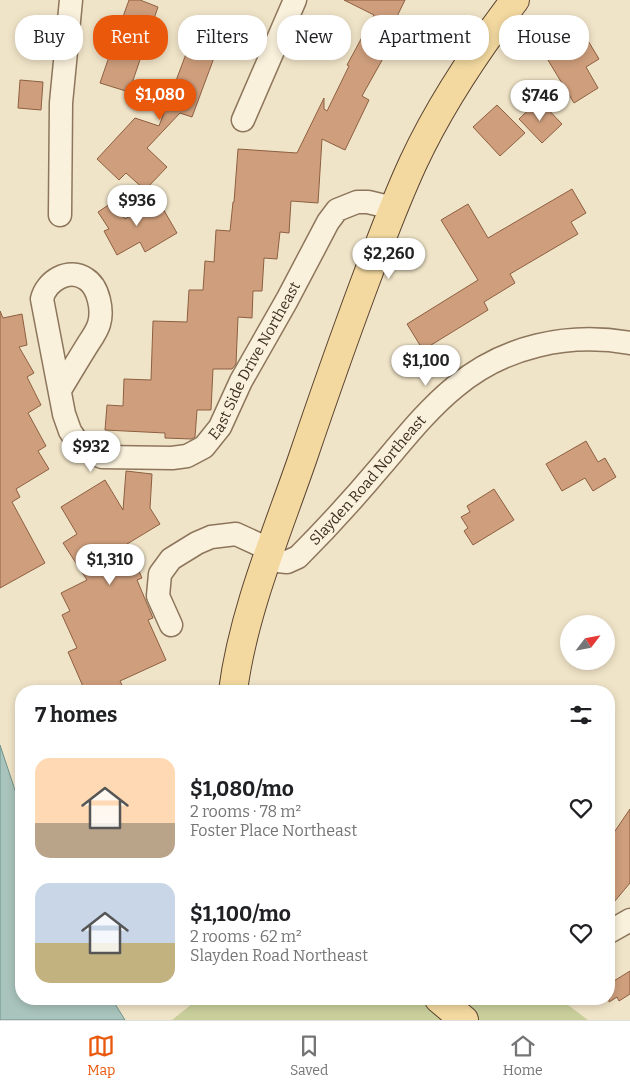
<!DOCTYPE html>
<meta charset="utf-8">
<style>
:root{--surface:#fff;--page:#f6f6f6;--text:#202124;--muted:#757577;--line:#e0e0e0;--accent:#ea580c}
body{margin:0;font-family:Bitter,serif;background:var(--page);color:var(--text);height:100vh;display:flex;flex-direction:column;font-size:19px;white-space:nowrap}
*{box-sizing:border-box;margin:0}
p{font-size:16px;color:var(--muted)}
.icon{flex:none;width:28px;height:28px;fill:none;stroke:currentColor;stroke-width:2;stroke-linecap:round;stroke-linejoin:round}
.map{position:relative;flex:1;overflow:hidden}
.sheet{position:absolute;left:15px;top:685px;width:600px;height:320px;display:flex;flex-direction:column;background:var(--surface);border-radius:20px;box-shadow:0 2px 8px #0003}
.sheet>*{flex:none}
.top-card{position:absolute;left:15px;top:15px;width:600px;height:45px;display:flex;gap:10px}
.needle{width:32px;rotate:58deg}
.tools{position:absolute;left:560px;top:615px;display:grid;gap:10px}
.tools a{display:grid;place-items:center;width:55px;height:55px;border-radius:50%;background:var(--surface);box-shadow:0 2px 8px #0003;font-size:25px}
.price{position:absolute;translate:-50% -42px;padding:0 11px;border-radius:18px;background:#fff;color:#222;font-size:16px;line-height:32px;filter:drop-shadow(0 1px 2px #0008)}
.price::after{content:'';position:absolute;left:50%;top:30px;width:15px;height:11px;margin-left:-8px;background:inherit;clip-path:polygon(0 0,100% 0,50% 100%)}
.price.active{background:var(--accent);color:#fff}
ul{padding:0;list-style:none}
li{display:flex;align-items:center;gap:15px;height:125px;padding:0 20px}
li span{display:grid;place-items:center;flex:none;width:140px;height:100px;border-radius:15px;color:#555}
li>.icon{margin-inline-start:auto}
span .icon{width:60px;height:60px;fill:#fffc;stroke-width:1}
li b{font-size:21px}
h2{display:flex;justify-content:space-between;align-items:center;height:60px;padding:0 20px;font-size:21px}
.pill{padding:0 18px;border-radius:20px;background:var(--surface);box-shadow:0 2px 8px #0003;font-size:18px;line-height:45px}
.pill.active{background:var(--accent);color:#fff}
.menu{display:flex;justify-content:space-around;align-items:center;height:70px;border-top:1px solid var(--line);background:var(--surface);font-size:14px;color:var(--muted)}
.menu a{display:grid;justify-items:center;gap:2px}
.menu .active{color:var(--accent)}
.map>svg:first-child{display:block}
.green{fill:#c9cf9b}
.water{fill:#a9c4bc;stroke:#6f938a}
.building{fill:#cf9f7d;stroke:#8d5f41}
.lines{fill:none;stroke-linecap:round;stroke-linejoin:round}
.minor-casing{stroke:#8d765c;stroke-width:25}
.major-casing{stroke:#5b4430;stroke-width:30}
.minor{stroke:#faf1dc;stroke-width:22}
.major{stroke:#f3d9a0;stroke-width:28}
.labels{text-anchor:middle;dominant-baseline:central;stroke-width:5;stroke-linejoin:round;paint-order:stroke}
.street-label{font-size:15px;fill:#3d2e20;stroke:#f7eed8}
</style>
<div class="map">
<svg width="630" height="1020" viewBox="0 0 630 1020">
<rect width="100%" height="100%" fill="#f0e4c8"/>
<!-- green -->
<path class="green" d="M198 999H560L588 1020H172Z"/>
<!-- water -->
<path class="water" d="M0 745 21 808V999H112L125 1020H0Z"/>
<!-- building -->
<path class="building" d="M129 0H140L158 7 129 92 100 83 110 54 96 49 106 21 120 25Z
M344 0H405L384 43 390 46 362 96 369 100 345 150 322 139 318 203 291 201 289 233 280 232 277 259 264 258 262 291H253L252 318 238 317 236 364 232 369H213L211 410H197L195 437 192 439 165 438V433L105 430 107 405 123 406 124 379 151 380 153 321 187 322 189 290H203L205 261 214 262 216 230 230 231 233 202H234L238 149 297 153 324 98V109L327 111 349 66 347 65 374 15Z
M575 19 599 59 586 67 598 88 574 103 537 42Z
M192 38 218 47 192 117 180 113 147 148 167 167 145 190 126 173 119 180 97 159 135 118 159 126Z
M20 80 43 82 41 110 18 108Z
M539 100 562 124 542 143 519 119Z
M497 105 525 133 500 156 473 127Z
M572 189 586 213 571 222 578 234 510 274 515 283 484 302 488 310 423 350 407 324 478 280 441 220 468 204 488 238Z
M158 200 177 233 145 252 140 242 117 255 104 231 109 229 98 212 113 202 125 219Z
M0 311 3 318 22 314 27 345 19 347 34 373 27 377 41 405 28 413 46 446 38 451 49 469 16 489 20 497 12 502 45 563 0 588Z
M586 441 598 462 605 458 616 477 593 491 585 478 562 491 546 464Z
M126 471 152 474 150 508 160 524 127 544 142 578 137 580 153 618 148 620 166 660 120 681 125 691H85L68 652 77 648 62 615 70 611 61 593 87 580 63 543 77 534 61 507 105 480 123 510Z
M494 489 514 520 473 545 464 531 468 528 461 517 470 512 467 506Z
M630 809V883L609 908V825L615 831Z
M630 971V994L619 1001 617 997 609 1002V984Z"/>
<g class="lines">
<defs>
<g id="minor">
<path d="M243 120 295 0"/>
<path d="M60 215 61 103 71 0"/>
<path id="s1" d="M60 390C69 375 78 360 88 344 92 338 97 331 99 324 103 311 99 287 86 279 69 267 46 281 42 299L64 414 70 431 78 443 90 452 102 457 172 458 187 456 204 447 220 427 241 381 287 300 328 222 337 210 357 202H368L393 208"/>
<path id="s2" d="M268 560 287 562 298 557C327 528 356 496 382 465 405 438 428 409 455 387 504 346 568 332 630 343"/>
<path d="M171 625 158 596 160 574 171 559 197 543 211 537 236 534 271 550"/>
<path d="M609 932 630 920"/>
</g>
<path id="major" d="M233 691C243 613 276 535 302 460 322 401 343 341 365 282 380 242 395 202 413 163 440 105 476 51 515 0
M439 999 464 1020"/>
</defs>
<!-- minor casing -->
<use href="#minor" class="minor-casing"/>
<!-- major casing -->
<use href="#major" class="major-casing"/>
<!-- minor -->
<use href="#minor" class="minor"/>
<!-- major -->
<use href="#major" class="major"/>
</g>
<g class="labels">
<!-- street labels -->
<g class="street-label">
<text stroke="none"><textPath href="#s1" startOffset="565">East Side Drive Northeast</textPath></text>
<text stroke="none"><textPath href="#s2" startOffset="135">Slayden Road Northeast</textPath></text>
</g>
</g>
</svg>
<div class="tools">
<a><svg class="needle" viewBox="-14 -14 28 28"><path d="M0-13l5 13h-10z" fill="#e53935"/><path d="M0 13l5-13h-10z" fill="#757577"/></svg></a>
</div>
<b class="price active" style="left:160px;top:121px">$1,080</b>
<b class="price" style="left:540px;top:122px">$746</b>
<b class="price" style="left:137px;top:227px">$936</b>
<b class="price" style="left:389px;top:280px">$2,260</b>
<b class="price" style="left:426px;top:387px">$1,100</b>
<b class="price" style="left:91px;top:473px">$932</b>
<b class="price" style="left:110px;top:586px">$1,310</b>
<div class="top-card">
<a class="pill">Buy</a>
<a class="pill active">Rent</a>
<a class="pill">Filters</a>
<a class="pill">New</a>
<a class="pill">Apartment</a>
<a class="pill">House</a>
</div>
<section class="sheet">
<h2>7 homes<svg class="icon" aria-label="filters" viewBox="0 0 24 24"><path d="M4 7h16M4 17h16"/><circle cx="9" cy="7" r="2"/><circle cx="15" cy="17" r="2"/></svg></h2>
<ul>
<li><span style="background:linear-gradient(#ffd9b3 65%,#b9a48a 0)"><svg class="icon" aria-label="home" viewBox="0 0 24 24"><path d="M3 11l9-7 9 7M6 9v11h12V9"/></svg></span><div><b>$1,080/mo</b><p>2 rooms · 78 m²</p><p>Foster Place Northeast</p></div><svg class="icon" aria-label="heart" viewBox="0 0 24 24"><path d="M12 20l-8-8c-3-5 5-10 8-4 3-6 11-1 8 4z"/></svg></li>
<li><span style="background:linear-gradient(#c9d6e8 60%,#c2b280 0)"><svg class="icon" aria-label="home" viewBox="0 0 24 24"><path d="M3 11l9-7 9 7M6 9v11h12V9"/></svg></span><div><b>$1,100/mo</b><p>2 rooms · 62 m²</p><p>Slayden Road Northeast</p></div><svg class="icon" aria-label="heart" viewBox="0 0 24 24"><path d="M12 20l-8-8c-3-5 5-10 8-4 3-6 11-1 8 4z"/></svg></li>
</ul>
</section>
</div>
<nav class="menu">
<a class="active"><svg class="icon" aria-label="map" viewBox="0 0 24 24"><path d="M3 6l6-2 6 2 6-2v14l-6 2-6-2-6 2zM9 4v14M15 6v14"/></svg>Map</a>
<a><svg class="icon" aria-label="saved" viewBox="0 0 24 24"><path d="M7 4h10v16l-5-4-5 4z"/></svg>Saved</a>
<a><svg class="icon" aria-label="home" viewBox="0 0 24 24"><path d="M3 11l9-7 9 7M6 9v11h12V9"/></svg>Home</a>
</nav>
